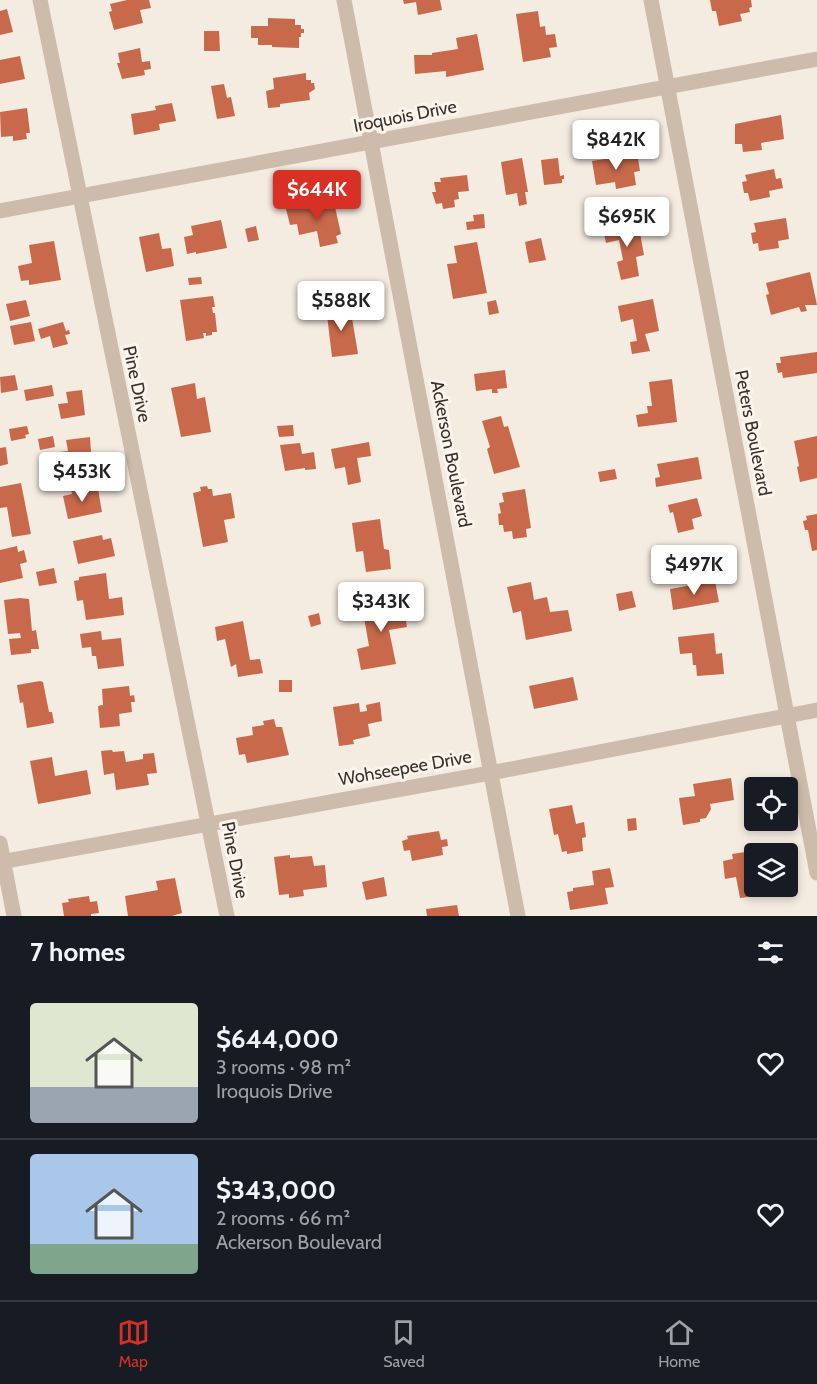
<!DOCTYPE html>
<meta charset="utf-8">
<style>
:root{--surface:#171b24;--page:#242831;--text:#f1f3f6;--muted:#9ea1a6;--line:#363941;--accent:#d93025}
body{margin:0;font-family:Cabin,sans-serif;background:var(--page);color:var(--text);height:100vh;display:flex;flex-direction:column;font-size:22px;white-space:nowrap}
*{box-sizing:border-box;margin:0}
p{font-size:20px;color:var(--muted)}
.icon{flex:none;width:33px;height:33px;fill:none;stroke:currentColor;stroke-width:2;stroke-linecap:round;stroke-linejoin:round}
.map{position:relative;height:916px;overflow:hidden}
.panel{display:flex;flex-direction:column;background:var(--surface);flex:1}
.panel>*{flex:none}
.tools{position:absolute;left:744px;top:777px;display:grid;gap:12px}
.tools a{display:grid;place-items:center;width:54px;height:54px;border-radius:6px;background:var(--surface);box-shadow:0 3px 9px #0003;font-size:30px}
.price{position:absolute;translate:-50% -51px;padding:0 14px;border-radius:6px;background:#fff;color:#222;font-size:20px;line-height:39px;filter:drop-shadow(0 2px 3px #0008)}
.price::after{content:'';position:absolute;left:50%;top:36px;width:18px;height:14px;margin-left:-9px;background:inherit;clip-path:polygon(0 0,100% 0,50% 100%)}
.price.active{background:var(--accent);color:#fff}
ul{padding:0;list-style:none}
li{display:flex;align-items:center;gap:18px;height:150px;padding:0 30px}
li+li{border-top:2px solid var(--line)}
li span{display:grid;place-items:center;flex:none;width:168px;height:120px;border-radius:6px;color:#555}
li>.icon{margin-inline-start:auto}
span .icon{width:72px;height:72px;fill:#fffc;stroke-width:1}
li b{font-size:26px}
h2{display:flex;justify-content:space-between;align-items:center;height:72px;padding:0 30px;font-size:26px}
.menu{display:flex;justify-content:space-around;align-items:center;height:84px;border-top:2px solid var(--line);background:var(--surface);font-size:16px;color:var(--muted)}
.menu a{display:grid;justify-items:center;gap:3px}
.menu .active{color:var(--accent)}
.map>svg:first-child{display:block}
.building{fill:#c8694b}
.lines{fill:none;stroke-linecap:round;stroke-linejoin:round}
.minor{stroke:#cdbbac;stroke-width:15}
.labels{text-anchor:middle;dominant-baseline:central;stroke-width:6;stroke-linejoin:round;paint-order:stroke}
.street-label{font-size:18px;fill:#3b302b;stroke:#fbf5ee}
</style>
<div class="map">
<svg width="817" height="916" viewBox="0 0 817 916">
<rect width="100%" height="100%" fill="#f4ebe1"/>
<!-- building -->
<path class="building" d="M127 0H149L151 8 140 10 143 23 114 30 109 12 112 11 110 4Z
M403 0H440L442 10 418 15 416 2 404 4Z
M710 0H751L752 7 749 8 750 12 740 14 742 21 719 26 716 11H712Z
M7 9 13 32 0 35V11Z
M538 11 540 27 545 26 546 35 555 34 557 47 549 48 551 57 523 62 516 14Z
M268 18 295 19V25H301V29H304V33H301V37H299V48L272 47V45H258V38H251V26H268Z
M204 31H219L220 51H204Z
M477 34 484 70 446 77V71L415 74 414 55H432V53L458 49 456 38Z
M140 48 142 62 150 61 151 69 144 70 145 75 122 79 117 63H120L118 53Z
M20 56 25 79 0 84V60Z
M306 73V80H311V83H314L315 89 309 93 310 100 280 104V107L268 108 266 91 274 89 273 78Z
M224 84 227 98 231 97 235 116 217 119 211 86Z
M172 103 176 121 159 124 160 130 134 135 131 114 156 110 155 106Z
M27 108 30 133H26L27 139 13 141V136L1 137 0 112Z
M781 115 784 139 761 143 762 150 743 152 742 144H735V124Z
M631 155V159L638 158 640 171 634 172 636 185 616 189 615 182 596 185 592 161Z
M522 158 528 192H525L527 204 519 206 517 193 506 195 501 162Z
M558 158 560 176 564 175V179H562V183L544 185 541 160Z
M774 169 776 179 781 178 783 188 769 191 770 197 750 201 748 193H744L742 182 747 181 745 175Z
M467 175 469 191 458 192 459 199 454 200 455 207 443 209 442 203 436 204 432 192H436L434 182H441L440 178Z
M333 198 341 234 336 236 338 243 320 247 317 231 299 235 297 224 290 225 286 209Z
M484 214 485 228 467 230 466 222 474 221 473 215Z
M786 218 789 239 778 241 779 248 759 251 758 243 753 244 751 233 756 232 754 223Z
M221 220 227 248 196 254V252L187 254 184 237 193 235 191 226Z
M638 222 644 255 636 257 639 276 621 280 617 262 623 260 619 240 606 243 603 229Z
M256 226 259 240 248 242 245 229Z
M159 233 162 249 171 248 174 266 146 272 139 237Z
M541 238 546 260 529 263 525 242Z
M54 241 61 280 29 285V280L21 281 18 266 32 263 29 245Z
M477 242 487 293 453 299 447 264 457 263 454 246Z
M810 272 817 305H805L807 311 801 312 799 307 771 315 766 295 769 294 766 283Z
M201 277 202 284 189 285 188 278Z
M213 296 215 307H212L213 313H215L217 332H212V335L206 336V333H203L204 338 186 341 180 300Z
M653 299 659 331 645 334 650 351 632 354 630 342 637 341 633 319 621 322 618 306Z
M26 300 30 316 10 321 6 304Z
M496 300 499 313 489 315 487 302Z
M344 303 346 319 352 318 358 354 332 357 327 315H329L328 305Z
M31 322 35 341 14 345 10 326Z
M63 322 66 331 69 330 70 334 65 335 68 344 53 348 50 336 41 339 38 329Z
M817 352V373L783 378 782 372 778 373 776 363H781L780 357Z
M505 370 507 388 497 389 498 393H492V389L476 391 474 374Z
M15 375 18 390 1 393 0 377Z
M672 379 677 422 638 427 636 415 648 413 647 406H652L649 382Z
M195 383 197 399 205 397 211 432 181 437 171 388Z
M52 385 54 396 26 401 24 390Z
M82 390 85 415 61 419 58 404 68 403 66 392Z
M501 416 504 427 508 426 520 467 494 474 487 449 490 447 482 421Z
M293 425 294 436 279 437 277 426Z
M27 426 29 434 25 435 26 438 11 441 9 429Z
M53 436 55 447 40 450 38 439Z
M817 436V478L800 482 797 467 799 466 794 441Z
M90 437 92 467 62 471 59 452 68 451 66 440Z
M369 442 371 456 357 458 361 482 348 485 345 467 335 469 331 449Z
M300 443 302 454 314 452 316 469 305 470V468L285 471 280 445Z
M6 447 8 464 0 466V448Z
M698 457 702 479 656 487 655 478 660 477 657 464Z
M615 469 617 479 600 482 598 472Z
M21 483 31 534 12 537 7 507 0 508V487Z
M86 486 87 491 98 489 102 512 68 519 63 496 72 494 71 489Z
M207 486 208 489H212L213 496 231 493 235 518 224 520 228 542 203 547 193 493 201 491 200 487Z
M525 489 531 528 526 529 527 537 513 539 512 531 504 532 503 525H499L498 514 501 513 499 503 504 502 502 493Z
M697 498 702 516 692 519 694 529 678 533 673 512 670 513 668 505Z
M817 514V550L812 551 808 530H805L803 521 807 520 806 516Z
M380 519 384 549 389 550 391 569 366 572 363 551 356 552 352 523Z
M102 535 103 540 111 538 115 556 78 564 73 541Z
M17 546 18 552 24 550 27 562 20 564 23 578 0 583V550Z
M54 568 57 583 39 586 36 572Z
M106 573 109 599 122 597 124 615 86 620 83 600 77 601 74 581 79 580V577Z
M715 581 719 602 673 610 670 589Z
M531 582 534 600 547 597 550 612 568 610 572 631 526 640 521 611 513 613 507 587Z
M632 591 636 607 619 611 616 594Z
M20 598 29 599 32 631 36 630 39 649H31V653L11 655 9 639 21 638 20 633 8 634 4 600Z
M402 599 407 627 389 630 396 664 361 670 357 649 369 646 362 606Z
M319 613 321 624 311 627 308 616Z
M243 621 250 660 260 659 263 673 238 677 236 664 231 667 225 639 217 641 215 627Z
M101 631 102 640 121 638 124 666 98 669 96 656H92L91 647 82 648 80 634Z
M714 633 716 654 722 653 724 674 697 676 696 665H693L692 653 680 654 678 637Z
M573 677 578 700 534 709 529 686Z
M279 680H292V692H279Z
M40 681 43 682 49 712H52L54 723 27 728 23 702 20 703 17 685Z
M129 686 130 696 134 695 135 702H131L132 712 119 714 120 726 100 728 98 706 103 705 102 689Z
M380 702 382 721 368 724 370 736 353 740 354 744 339 746 333 707 359 703 360 712 367 711 366 705Z
M274 719 276 727H282L289 755 247 763 245 754 239 755 236 738 253 735 252 727 264 725 263 721Z
M112 750 113 752 124 751 126 762 143 759V754L154 753 157 773 147 774 149 785 116 790 114 773 104 775 101 751Z
M52 757 55 776 87 770 91 794 38 804 30 761Z
M731 778 734 800 710 804 711 809 706 818 700 819V822L683 825 679 798 695 796 693 784Z
M572 805 576 824 584 822 586 837 582 838 583 851 567 854V851L562 852 558 834 554 835 549 809Z
M636 818 637 830 628 831 627 819Z
M439 831 441 840 447 839 448 846 442 847 443 855 412 861 410 850 404 851 402 841 408 839 407 836Z
M765 849 766 854H754V886H761L763 895 740 898 736 877 725 879 723 861 733 859 732 854Z
M290 855V858L312 856 314 866 325 865 327 887 303 890 304 896 289 898V894L279 895 274 857Z
M610 868 614 887 605 888 608 904 570 910 567 892 573 891V888L594 885 592 871Z
M384 877 387 896 366 900 362 882Z
M175 878 182 913 172 916H128L125 896 158 890 156 881Z
M89 896 90 902 97 901 99 913 91 914V916H64L62 903 69 902 68 899Z
M457 905 459 916H427L426 909Z"/>
<g class="lines">
<!-- minor -->
<path class="minor" d="M40 0 227 916
M344 0 518 916
M651 0 817 873
M0 211 817 59
M0 843 14 916
M0 862 490 773 817 710"/>
</g>
<g class="labels">
<!-- street labels -->
<g class="street-label">
<text transform="translate(405 116) rotate(-11)">Iroquois Drive</text>
<text transform="translate(137 384) rotate(78)">Pine Drive</text>
<text transform="translate(753 433) rotate(79)">Peters Boulevard</text>
<text transform="translate(451 454) rotate(79)">Ackerson Boulevard</text>
<text transform="translate(405 768) rotate(-10)">Wohseepee Drive</text>
<text transform="translate(235 860) rotate(79)">Pine Drive</text>
</g>
</g>
</svg>
<div class="tools">
<a><svg class="icon" aria-label="locate" viewBox="0 0 24 24"><circle cx="12" cy="12" r="6"/><path d="M12 2v4M12 18v4M2 12h4M18 12h4"/></svg></a>
<a><svg class="icon" aria-label="layers" viewBox="0 0 24 24"><path d="M12 4l9 5-9 5-9-5zM3 14l9 5 9-5"/></svg></a>
</div>
<b class="price" style="left:616px;top:171px">$842K</b>
<b class="price active" style="left:317px;top:221px">$644K</b>
<b class="price" style="left:627px;top:248px">$695K</b>
<b class="price" style="left:341px;top:332px">$588K</b>
<b class="price" style="left:82px;top:503px">$453K</b>
<b class="price" style="left:694px;top:596px">$497K</b>
<b class="price" style="left:381px;top:633px">$343K</b>
</div>
<section class="panel">
<h2>7 homes<svg class="icon" aria-label="filters" viewBox="0 0 24 24"><path d="M4 7h16M4 17h16"/><circle cx="9" cy="7" r="2"/><circle cx="15" cy="17" r="2"/></svg></h2>
<ul>
<li><span style="background:linear-gradient(#dfe7d0 70%,#9aa5b1 0)"><svg class="icon" aria-label="home" viewBox="0 0 24 24"><path d="M3 11l9-7 9 7M6 9v11h12V9"/></svg></span><div><b>$644,000</b><p>3 rooms · 98 m²</p><p>Iroquois Drive</p></div><svg class="icon" aria-label="heart" viewBox="0 0 24 24"><path d="M12 20l-8-8c-3-5 5-10 8-4 3-6 11-1 8 4z"/></svg></li>
<li><span style="background:linear-gradient(#a9c7e8 75%,#7fa58c 0)"><svg class="icon" aria-label="home" viewBox="0 0 24 24"><path d="M3 11l9-7 9 7M6 9v11h12V9"/></svg></span><div><b>$343,000</b><p>2 rooms · 66 m²</p><p>Ackerson Boulevard</p></div><svg class="icon" aria-label="heart" viewBox="0 0 24 24"><path d="M12 20l-8-8c-3-5 5-10 8-4 3-6 11-1 8 4z"/></svg></li>
</ul>
</section>
<nav class="menu">
<a class="active"><svg class="icon" aria-label="map" viewBox="0 0 24 24"><path d="M3 6l6-2 6 2 6-2v14l-6 2-6-2-6 2zM9 4v14M15 6v14"/></svg>Map</a>
<a><svg class="icon" aria-label="saved" viewBox="0 0 24 24"><path d="M7 4h10v16l-5-4-5 4z"/></svg>Saved</a>
<a><svg class="icon" aria-label="home" viewBox="0 0 24 24"><path d="M3 11l9-7 9 7M6 9v11h12V9"/></svg>Home</a>
</nav>
